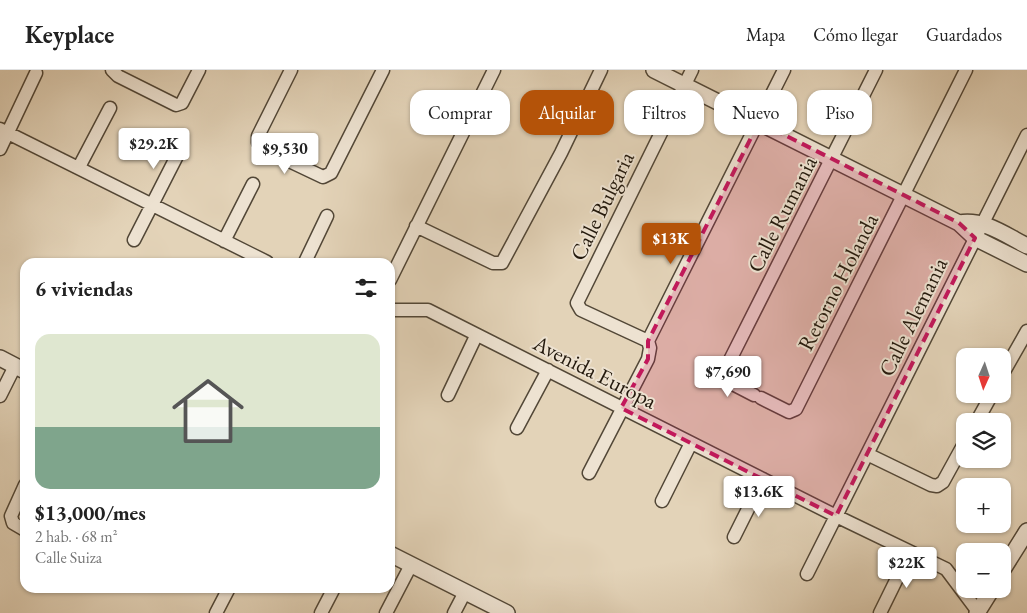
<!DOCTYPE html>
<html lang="es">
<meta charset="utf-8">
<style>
:root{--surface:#fff;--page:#f2f2f2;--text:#222;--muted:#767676;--line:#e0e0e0;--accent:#b45309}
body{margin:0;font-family:"EB Garamond",serif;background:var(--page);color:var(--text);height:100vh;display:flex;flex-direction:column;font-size:19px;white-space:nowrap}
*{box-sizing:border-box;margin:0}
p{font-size:16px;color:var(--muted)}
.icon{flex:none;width:28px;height:28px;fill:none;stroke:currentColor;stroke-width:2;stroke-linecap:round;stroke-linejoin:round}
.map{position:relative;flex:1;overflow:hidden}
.drawer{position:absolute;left:20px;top:188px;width:375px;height:335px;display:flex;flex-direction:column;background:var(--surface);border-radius:15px;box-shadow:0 1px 4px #0004}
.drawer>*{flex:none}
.top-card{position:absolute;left:410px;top:20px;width:475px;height:45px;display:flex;gap:10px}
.needle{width:32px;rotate:183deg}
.tools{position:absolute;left:956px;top:278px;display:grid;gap:10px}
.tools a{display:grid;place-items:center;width:55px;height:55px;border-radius:10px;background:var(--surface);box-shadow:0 1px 4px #0004;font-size:25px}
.price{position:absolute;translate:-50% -42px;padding:0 11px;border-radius:5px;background:#fff;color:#222;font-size:16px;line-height:32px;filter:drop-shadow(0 1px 2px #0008)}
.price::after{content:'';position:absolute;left:50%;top:30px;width:15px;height:11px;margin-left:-8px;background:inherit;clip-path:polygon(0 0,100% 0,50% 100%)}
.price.active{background:var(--accent);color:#fff}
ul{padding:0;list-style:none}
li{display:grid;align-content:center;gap:10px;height:265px;padding:0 15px}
li span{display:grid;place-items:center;height:155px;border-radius:15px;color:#555}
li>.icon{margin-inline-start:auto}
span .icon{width:90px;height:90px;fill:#fffc;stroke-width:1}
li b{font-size:21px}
h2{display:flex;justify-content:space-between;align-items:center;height:60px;padding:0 15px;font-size:21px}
.tag{padding:0 18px;border-radius:15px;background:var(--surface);box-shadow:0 1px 4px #0004;font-size:18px;line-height:45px}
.tag.active{background:var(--accent);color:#fff}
header{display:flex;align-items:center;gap:30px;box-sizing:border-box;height:70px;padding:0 25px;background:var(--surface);border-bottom:1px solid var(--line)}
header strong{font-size:24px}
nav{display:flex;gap:28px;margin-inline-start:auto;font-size:18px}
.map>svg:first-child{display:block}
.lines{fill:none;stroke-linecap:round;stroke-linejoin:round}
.minor-casing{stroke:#524737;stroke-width:15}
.tertiary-casing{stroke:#524737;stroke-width:18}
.minor{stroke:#ede2d1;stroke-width:12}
.tertiary{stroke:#ede2d1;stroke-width:15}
.marked{fill:#c2185b;fill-opacity:0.2;stroke:#c2185b;stroke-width:4;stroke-dasharray:10 6;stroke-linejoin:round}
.labels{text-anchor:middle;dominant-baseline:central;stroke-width:4;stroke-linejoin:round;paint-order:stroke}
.street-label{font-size:22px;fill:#22180c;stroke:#ede2d1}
</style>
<header>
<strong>Keyplace</strong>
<nav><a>Mapa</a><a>Cómo llegar</a><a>Guardados</a></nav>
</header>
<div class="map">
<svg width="1027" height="543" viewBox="0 0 1027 543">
<rect width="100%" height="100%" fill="#e3d3b8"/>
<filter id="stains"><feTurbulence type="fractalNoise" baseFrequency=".004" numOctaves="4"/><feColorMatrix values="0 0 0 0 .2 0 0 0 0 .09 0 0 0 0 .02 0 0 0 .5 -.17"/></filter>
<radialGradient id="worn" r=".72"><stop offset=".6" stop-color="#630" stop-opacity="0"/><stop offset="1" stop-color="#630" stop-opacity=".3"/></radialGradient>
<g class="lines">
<defs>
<path id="minor" d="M112 0 118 6 176 35 182 33 199 0
M291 0 258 66V73L264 79 323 107 331 103 383 0
M0 59 267 192
M0 79 36 3
M79 97 110 38
M416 156 493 193H502L561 83 601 0
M134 170 181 78
M224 171 253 114
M305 192 327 146
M390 210 494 0
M390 240H428L836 446 946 499 979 543
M648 271 581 240 577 233 692 0
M1002 305 1027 261
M448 325 476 266
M754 325 727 311 725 300 876 0
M0 326 15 296
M761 328 789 342 796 339 966 0
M977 351 992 324
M517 358 548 300
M867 384 931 415 937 416 943 412 965 372
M589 403 648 289 650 278 648 271 784 0
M25 415 11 446 13 453 25 460
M662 431 691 373
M734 467 763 409
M807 504 1027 65
M216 543 229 518
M321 543 334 518
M386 543 411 495
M454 543 465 522
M880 543 910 482"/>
<path id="tertiary" d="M654 0 959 153 975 168 1027 194
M959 153C983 148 1007 166 1027 176
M0 288 25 301
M390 484 507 543
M1002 501 1027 461
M977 543 992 519"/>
</defs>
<!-- minor casing -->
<use href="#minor" class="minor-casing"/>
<!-- tertiary casing -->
<use href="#tertiary" class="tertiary-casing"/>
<!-- minor -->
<use href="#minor" class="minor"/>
<!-- tertiary -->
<use href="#tertiary" class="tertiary"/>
</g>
<!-- marked area -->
<path class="marked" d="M759 52 959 153 975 168 836 446 621 338 648 289V271Z"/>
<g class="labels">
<!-- street labels -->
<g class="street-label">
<text transform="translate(602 136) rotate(-64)">Calle Bulgaria</text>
<text transform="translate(782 144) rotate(-63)">Calle Rumania</text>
<text transform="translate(838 212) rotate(-63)">Retorno Holanda</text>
<text transform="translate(913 247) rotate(-64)">Calle Alemania</text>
<text transform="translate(595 302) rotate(27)">Avenida Europa</text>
</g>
</g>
<rect width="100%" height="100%" filter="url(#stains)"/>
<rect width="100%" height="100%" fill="url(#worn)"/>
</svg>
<div class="tools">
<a><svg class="needle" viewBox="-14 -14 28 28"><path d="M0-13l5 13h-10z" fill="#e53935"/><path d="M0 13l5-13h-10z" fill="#767676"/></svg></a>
<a><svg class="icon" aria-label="layers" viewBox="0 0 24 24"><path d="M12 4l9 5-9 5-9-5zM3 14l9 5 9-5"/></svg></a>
<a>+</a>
<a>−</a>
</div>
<b class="price" style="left:154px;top:100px">$29.2K</b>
<b class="price" style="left:285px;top:105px">$9,530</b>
<b class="price active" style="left:671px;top:195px">$13K</b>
<b class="price" style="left:728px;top:328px">$7,690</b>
<b class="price" style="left:759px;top:448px">$13.6K</b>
<b class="price" style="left:907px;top:519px">$22K</b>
<div class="top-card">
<a class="tag">Comprar</a>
<a class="tag active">Alquilar</a>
<a class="tag">Filtros</a>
<a class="tag">Nuevo</a>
<a class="tag">Piso</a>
</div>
<section class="drawer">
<h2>6 viviendas<svg class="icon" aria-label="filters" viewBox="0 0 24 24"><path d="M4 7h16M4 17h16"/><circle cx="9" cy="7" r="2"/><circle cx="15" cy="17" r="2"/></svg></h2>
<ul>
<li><span style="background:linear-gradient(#dfe7d0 60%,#7fa58c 0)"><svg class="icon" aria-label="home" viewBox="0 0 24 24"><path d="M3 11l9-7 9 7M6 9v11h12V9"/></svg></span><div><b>$13,000/mes</b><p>2 hab. · 68 m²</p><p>Calle Suiza</p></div></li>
</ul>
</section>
</div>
